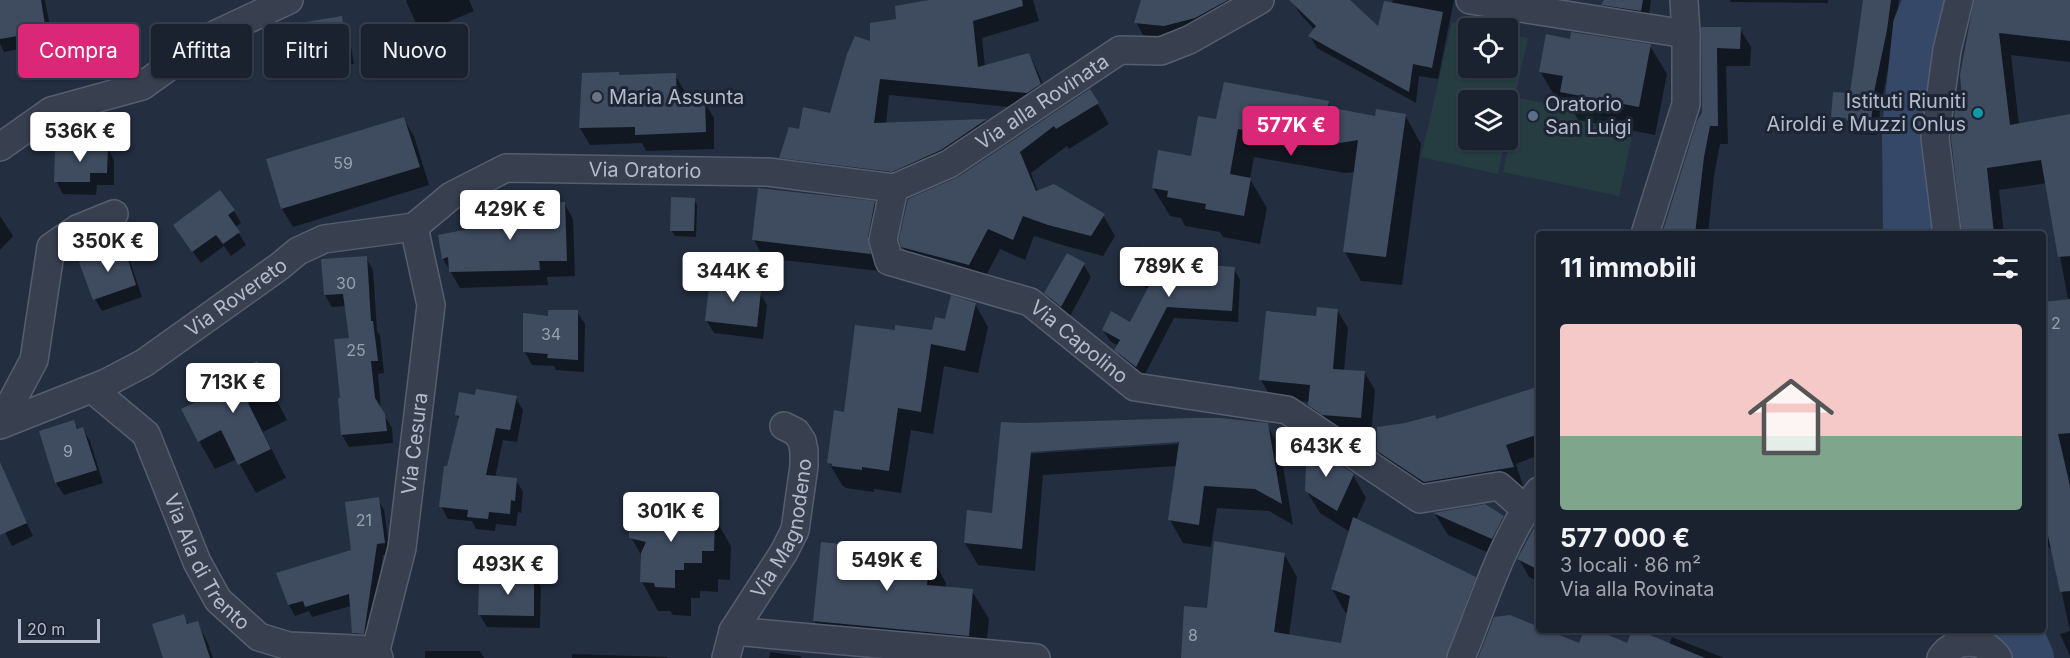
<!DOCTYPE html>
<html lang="it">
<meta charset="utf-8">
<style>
:root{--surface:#1a2230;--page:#272f3c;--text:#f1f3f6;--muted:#9fa4ab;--line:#383f4c;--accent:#db2777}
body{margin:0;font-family:Inter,sans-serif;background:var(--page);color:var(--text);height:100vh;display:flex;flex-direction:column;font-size:22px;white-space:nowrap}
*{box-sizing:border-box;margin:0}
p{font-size:20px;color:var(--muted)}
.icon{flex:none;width:33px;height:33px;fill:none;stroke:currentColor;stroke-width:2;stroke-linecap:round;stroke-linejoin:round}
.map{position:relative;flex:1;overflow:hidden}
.panel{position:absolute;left:1536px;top:231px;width:510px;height:402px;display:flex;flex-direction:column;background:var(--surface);border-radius:6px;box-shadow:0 2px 4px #0004,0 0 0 2px var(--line)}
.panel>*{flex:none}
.hud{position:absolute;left:18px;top:24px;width:570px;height:54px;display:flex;gap:12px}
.controls{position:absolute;left:1458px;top:18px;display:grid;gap:12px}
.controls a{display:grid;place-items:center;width:60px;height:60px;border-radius:6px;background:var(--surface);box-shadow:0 2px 4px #0004,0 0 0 2px var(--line);font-size:30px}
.scale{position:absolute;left:18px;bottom:15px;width:82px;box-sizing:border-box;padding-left:6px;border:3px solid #b4bccb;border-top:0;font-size:16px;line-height:21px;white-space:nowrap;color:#b4bccb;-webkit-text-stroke:4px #1d2535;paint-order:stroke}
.price{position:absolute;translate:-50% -51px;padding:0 14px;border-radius:6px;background:#fff;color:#222;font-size:20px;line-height:39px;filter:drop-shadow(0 2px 3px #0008)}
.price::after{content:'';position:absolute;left:50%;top:36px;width:18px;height:14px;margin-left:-9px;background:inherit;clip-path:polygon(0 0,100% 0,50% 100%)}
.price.on{background:var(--accent);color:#fff}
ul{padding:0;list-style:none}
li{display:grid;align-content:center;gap:12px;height:318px;padding:0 24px}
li+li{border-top:2px solid var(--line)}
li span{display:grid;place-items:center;height:186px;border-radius:6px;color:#555}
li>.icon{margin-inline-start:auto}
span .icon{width:108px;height:108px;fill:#fffc;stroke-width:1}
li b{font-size:26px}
h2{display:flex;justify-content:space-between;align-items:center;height:72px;padding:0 24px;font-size:26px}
.chip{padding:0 21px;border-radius:6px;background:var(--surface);box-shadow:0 2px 4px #0004,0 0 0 2px var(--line);font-size:21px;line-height:54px}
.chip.on{background:var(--accent);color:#fff}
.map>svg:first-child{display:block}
.green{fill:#253d41}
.shadow{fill:#0007;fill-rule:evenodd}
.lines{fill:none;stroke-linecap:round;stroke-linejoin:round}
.river{stroke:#364868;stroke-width:50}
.building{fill:#3f4c60}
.minor-casing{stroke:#565e6e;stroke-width:30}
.minor{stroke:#384050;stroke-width:27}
.worship-dot{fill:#6b7280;stroke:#1d2535;stroke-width:2}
.culture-dot{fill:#0f9aa8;stroke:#1d2535;stroke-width:2}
.service-dot{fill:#5c6f8a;stroke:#1d2535;stroke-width:2}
.labels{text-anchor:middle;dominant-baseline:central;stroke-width:6;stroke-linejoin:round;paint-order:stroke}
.number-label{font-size:16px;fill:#97a0b0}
.poi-label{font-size:20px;fill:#b4bccb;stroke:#1d2535;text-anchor:start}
.street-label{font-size:20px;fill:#b4bccb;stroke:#1d2535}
</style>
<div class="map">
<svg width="2070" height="658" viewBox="0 0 2070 658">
<rect width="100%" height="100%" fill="#232e40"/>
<!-- green -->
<path class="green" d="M1452 22 1482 28H1468V68H1508V34L1528 38 1508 130V100H1468V140H1505L1498 174 1421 157Z
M1519 98 1635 123 1619 196 1503 172Z"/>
<!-- shadow -->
<path class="shadow" d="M0 0H45L53 43 4 52 0 44Z
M407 0H469L474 11 422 33 415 21 406 1Z
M939 0H1033L1039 21 982 38 985 67 1029 54 1038 72 1050 102 1037 110 889 95 886 124 987 121 996 137 902 189 791 175 781 157 800 131 831 114 871 43 897 21Z
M1142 0H1241L1171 38 1143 35 1136 22Z
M1296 0H1348L1379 31 1393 0H1454L1438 79 1419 76 1416 103 1317 48 1310 36 1315 30 1301 15 1293 3Z
M1605 0H1651L1648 23 1610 17 1603 5Z
M1730 0H1828V3L1731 2Z
M1864 0H1899L1893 43 1881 105 1877 135 1854 134 1847 121Z
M1976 0H2070V62L2011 55 2019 125 2070 116V656L2060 634 2070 631 2052 548 2050 549 2043 537V303L2068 300 2047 183 1999 190 2004 234H1964V97L1961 75Z
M341 17 348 30 354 64 303 73 296 61 291 33 310 30Z
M1703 28 1740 29 1751 47 1750 66H1726L1728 144H1720L1714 176 1708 234H1663L1703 114Z
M1571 41 1650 46 1667 74 1655 135 1578 120 1568 102 1557 100 1540 71Z
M675 75 685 92V102L704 101 714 118V149L646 151 642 143 590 145 580 128 620 77Z
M1090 91 1109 124 1069 149 1067 146 1031 173 1038 192 1103 215 1115 236 1103 256 1062 245 1034 236 1025 260 1000 249 981 285 915 268 903 247 958 179Z
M1328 102 1332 110 1376 118 1405 115 1421 144 1402 285 1361 281 1345 252 1356 172 1345 173 1254 157 1250 179 1267 208 1260 244 1223 237 1220 232 1185 226 1181 218 1170 216 1153 188 1192 158 1217 121Z
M403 118 414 136 429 185 293 227 282 209 268 160Z
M107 147 114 160V185H97L96 195 63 194 56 181 76 152Z
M694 199 697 205 696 237 675 236 671 230Z
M564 203 573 219 575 276 547 277 548 285 460 288 443 259 508 223Z
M874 203 885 221 877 256 880 271 764 258 754 240Z
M234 211 241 223 235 227 246 245 231 256 224 246 201 263 182 237Z
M0 216 13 236 0 250Z
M123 249 130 261 142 297 102 311 95 299Z
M366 258 373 270 377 331 380 335 384 373 378 374 381 410 392 428 393 443 349 447 342 435V400L351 339 346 306 332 307 325 295Z
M1084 265 1091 277 1069 318 1053 306 1046 293Z
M1176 265 1234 269 1240 280 1238 322 1174 318 1143 378 1123 361 1116 350 1118 346 1110 341 1103 330 1131 324 1149 289 1138 284 1132 272Z
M755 285 767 305 763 339 714 333 706 320Z
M975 304 988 327 978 373 944 366 933 434 911 430 901 493 874 489V492L846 488 842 485 829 463 845 413 896 332 933 331 947 320Z
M1337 310 1348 328 1344 371 1364 372 1375 390 1371 436 1334 432 1321 423 1310 405V402L1271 398 1261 380 1318 318Z
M577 312 585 324 584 372 556 370 554 366 532 365 525 352 549 317Z
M257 363 287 420 263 432 286 478 256 493 237 459 215 469 199 441 221 391Z
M1539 391V455L1516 464 1523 486 1435 500 1389 469 1378 451Z
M476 397 516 398 523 410 517 442 503 440 495 478 516 480 523 492 521 513 518 512 516 526 496 524 495 531 476 529 472 521 448 519 441 506 459 420 456 414Z
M73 421 79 430 83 429 90 441 103 483 64 495 56 483Z
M1002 424 1267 425 1280 448 1293 525 1269 511 1217 508 1211 547 1183 543 1170 520 1177 466 1043 475 1035 571 978 565 965 543 994 514ZM1178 441V444L1024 454V451Z
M1353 475 1366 498 1356 520 1472 583 1486 606 1465 658H1183L1208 610 1284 554 1297 577 1289 636 1342 645 1348 613 1345 612 1332 589 1350 532 1320 513 1306 490Z
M8 483 33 536 12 546 0 523V487Z
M378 499 384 510 390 554 383 555 369 644H360L353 633 351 606 312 617 309 611 295 616 289 605 353 551Z
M689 514 691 517H714L731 546 730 580 718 579V592L700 591V598H691V616L673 615 670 611H658L642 582V557L631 537Z
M1435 514 1503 517 1516 539 1505 560 1448 535Z
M1539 522V582L1529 577 1519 559Z
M930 554 946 583V588L972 591 989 619 985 658 831 649 814 620Z
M534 574 541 587 540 628 487 627 480 615 506 584Z
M183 616 189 625 197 623 207 641 213 658H163Z
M1539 628V630H1543L1580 645 1586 630H1592L1628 645 1634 630 1669 644 1672 637 1724 658H1480Z
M425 651H480L484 658H425Z
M770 652 800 656 802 658H769Z
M572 654 667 657V658H572Z"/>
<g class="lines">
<!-- river -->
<path class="river" d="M1908 234 1907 128 1918 26 1929 0
M2017 630 2029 658"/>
</g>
<!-- building -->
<path class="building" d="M0 0H41L46 31 0 39Z
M929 0H1022L1023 6 973 21 978 67 1029 53 1041 84 1027 93 880 79 874 123 987 119 941 150 892 172 779 158 789 127 799 129 803 107 830 113 847 54 855 36 870 41V23L896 19 895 6Z
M1141 0H1228L1195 18 1164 26 1134 23Z
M1289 0H1350L1378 26 1384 1 1443 12 1432 68 1413 64 1409 92 1308 36 1316 26Z
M1604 0H1643L1641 11 1601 5Z
M1863 0H1891L1887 30 1874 92 1871 123 1848 122 1846 118 1831 117 1833 92 1850 93Z
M1974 0H2070V41L1999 33 2010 125 2070 114V256L2058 257 2041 160 1987 168 1994 234H1962L1951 138 1957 97 1962 96 1960 75Z
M342 16 348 52 295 61 289 32 308 28 306 22Z
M1701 27H1741L1740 49 1717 48 1718 126H1710L1704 157 1695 234H1662L1697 121 1702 113Z
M1571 32 1651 44 1639 107 1560 92 1563 76 1539 72 1546 34 1570 39Z
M619 72V75L676 73 677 100H705L706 132 635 135V127L579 128 582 73Z
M1224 82 1329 101 1328 107 1375 116 1376 109 1406 114 1386 257 1343 252 1358 140 1328 145 1238 129 1230 174 1251 178 1244 216 1205 209 1206 204 1167 197 1168 191 1152 188 1158 150 1191 156 1198 116 1216 119Z
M1090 89 1099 103 1056 129 1054 126 1020 152 1036 191 1054 184 1105 214 1091 236 1048 225 1023 216 1013 240 988 229 969 265 901 247 899 239 908 199 958 177Z
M404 117 420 167 281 209 266 159Z
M76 144 108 146 107 173H90V182H54L55 151H75Z
M758 188 875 201 868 237 871 254 752 240Z
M220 190 235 210 228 215 240 232 223 244 216 235 192 252 173 225Z
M671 197 695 198 694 231H670Z
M565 202 567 261H539L540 270 449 272 448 257 442 259 438 235 506 222 505 205Z
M1142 246 1177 263 1235 267 1232 311 1167 307 1136 367 1114 350 1120 340 1102 330 1111 311 1130 322 1151 282 1130 272Z
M124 247 136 285 93 300 79 262Z
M1067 253 1085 263 1061 307 1044 293Z
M367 256 371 321H373L378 361H371L375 398 385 414 387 431 341 435 338 398H340L334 339 349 338 343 294 324 295 321 259Z
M710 278 756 284 755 290 761 291 757 327 705 321Z
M951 295 976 303 965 351 931 344 921 412 898 408 889 471 862 467V470L831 466 832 464 827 463 834 410 844 412 855 325 895 330V325L932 330 935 317 945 319Z
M2070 299V433L2058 434 2070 486V591L2060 592 2043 512V302Z
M1317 307 1338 309 1333 369 1365 371 1361 418 1322 415 1308 405 1310 385 1259 380 1266 311 1316 316Z
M548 310H578V360L547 358 548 354 523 352V313L548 316Z
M257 361 272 391 248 403 271 449 238 465 221 430 198 442 181 409 219 391 218 389 227 384 224 378Z
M1534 388 1539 403V434L1506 445 1514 467 1424 482 1377 451V427L1405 423 1435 415 1436 419Z
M476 389 517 396 510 430 496 428 486 475 517 478 515 501 511 500 510 514 489 512 488 519 467 517 468 510 439 507 444 466H447L459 416 455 415 459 392 475 395Z
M1193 418H1220L1268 423 1282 504 1255 489 1204 486 1199 525 1168 520 1179 442 1031 452 1022 549 964 543 967 510 992 513 1001 422 1024 423Z
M74 420 77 429 83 427 97 470 55 483 39 431Z
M1307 442 1354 474 1337 511 1305 491Z
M0 462 27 523 0 535Z
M379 497 385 543 377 544 364 634 352 633 349 594 305 607 303 601 288 605 276 573 351 550 345 502Z
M1485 504 1504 516 1492 539 1433 513Z
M645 510 690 512V515L715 516 714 551H702V563H684V570H675V588L655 587 654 583 640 582 641 553 646 542 629 538V515L645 516Z
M1353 517 1476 577 1446 658H1181L1184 606 1207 608 1214 541 1285 553 1274 632 1341 643 1350 596 1331 589Z
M1539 519V570L1517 559Z
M821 542 931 553 927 585 973 589 969 636 813 621Z
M504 573H534V616L478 615 479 582H504Z
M184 614 187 624 198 621 210 658H163L152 624Z
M1510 615 1539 627V630H1547L1579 643 1584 630H1597L1627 643 1632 630H1638L1705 658H1478L1494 617Z"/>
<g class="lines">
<defs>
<g id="minor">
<path d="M1470 0 1686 34"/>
<path d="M0 147 51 111 142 86 212 36 289 0"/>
<path id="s1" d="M894 188 883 240 889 261 1030 302 1135 387 1287 410 1420 499 1499 486 1525 509"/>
<path id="s2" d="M894 188 949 164 1120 50 1161 51 1189 40 1260 0"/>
<path id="s3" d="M414 227 451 196 506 168 768 172 894 188"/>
<path d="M1645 234 1686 104V34L1684 0"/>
<path d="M1947 234 1935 138 1947 50 1959 0"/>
<path id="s4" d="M92 389 146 434 197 562 218 600 259 637 289 646 376 650"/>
<path d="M0 424 34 360 51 247 77 229 114 214"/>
<path id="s5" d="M0 425 106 383 144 363 280 266 298 251 324 239 414 227"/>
<path d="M733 631 1036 658"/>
<path id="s6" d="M379 658 376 650 402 548 431 305 414 227"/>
<path id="s7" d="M726 658 733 631 784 552 795 530 804 466V451L802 441 796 432 784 426"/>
<path d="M1461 658C1484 602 1502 539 1539 491"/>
<path d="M1941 658C1955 637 1984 637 1998 658"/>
</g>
</defs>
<!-- minor casing -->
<use href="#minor" class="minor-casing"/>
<!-- minor -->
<use href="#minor" class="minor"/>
</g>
<!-- markers -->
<circle class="worship-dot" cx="597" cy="97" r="6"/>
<circle class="culture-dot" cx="1978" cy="113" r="6"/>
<circle class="service-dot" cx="1533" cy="116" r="6"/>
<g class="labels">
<!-- number labels -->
<g class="number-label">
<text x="343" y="163">59</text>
<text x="346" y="283">30</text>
<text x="2056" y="323">2</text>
<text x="551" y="334">34</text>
<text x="356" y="350">25</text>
<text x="68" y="451">9</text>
<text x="364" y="520">21</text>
<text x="1193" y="635">8</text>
</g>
<!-- poi labels -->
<g class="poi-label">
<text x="609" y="97">Maria Assunta</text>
<text x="1966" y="101" text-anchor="end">Istituti Riuniti<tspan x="1966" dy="23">Airoldi e Muzzi Onlus</tspan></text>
<text x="1545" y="104">Oratorio<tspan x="1545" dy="23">San Luigi</tspan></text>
</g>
<!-- street labels -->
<g class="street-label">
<text stroke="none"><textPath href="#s2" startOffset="172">Via alla Rovinata</textPath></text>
<text stroke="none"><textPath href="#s3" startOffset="249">Via Oratorio</textPath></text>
<text stroke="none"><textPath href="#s5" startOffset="270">Via Rovereto</textPath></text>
<text stroke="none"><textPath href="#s1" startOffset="285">Via Capolino</textPath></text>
<text stroke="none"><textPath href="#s6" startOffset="219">Via Cesura</textPath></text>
<text stroke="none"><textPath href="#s7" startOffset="144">Via Magnodeno</textPath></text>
<text stroke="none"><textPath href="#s4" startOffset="213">Via Ala di Trento</textPath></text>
</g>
</g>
</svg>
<div class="controls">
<a><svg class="icon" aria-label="locate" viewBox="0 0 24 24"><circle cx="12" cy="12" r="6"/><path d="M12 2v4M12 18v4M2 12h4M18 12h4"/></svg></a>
<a><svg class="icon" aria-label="layers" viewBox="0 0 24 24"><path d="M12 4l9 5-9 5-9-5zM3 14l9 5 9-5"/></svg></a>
</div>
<div class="scale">20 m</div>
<b class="price on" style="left:1291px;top:157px">577K €</b>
<b class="price" style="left:80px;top:163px">536K €</b>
<b class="price" style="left:510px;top:241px">429K €</b>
<b class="price" style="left:108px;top:273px">350K €</b>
<b class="price" style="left:1169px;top:298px">789K €</b>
<b class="price" style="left:733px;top:303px">344K €</b>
<b class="price" style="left:233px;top:414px">713K €</b>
<b class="price" style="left:1326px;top:478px">643K €</b>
<b class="price" style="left:671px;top:543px">301K €</b>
<b class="price" style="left:887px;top:592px">549K €</b>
<b class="price" style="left:508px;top:596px">493K €</b>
<div class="hud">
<a class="chip on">Compra</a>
<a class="chip">Affitta</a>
<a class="chip">Filtri</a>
<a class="chip">Nuovo</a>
</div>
<section class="panel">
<h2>11 immobili<svg class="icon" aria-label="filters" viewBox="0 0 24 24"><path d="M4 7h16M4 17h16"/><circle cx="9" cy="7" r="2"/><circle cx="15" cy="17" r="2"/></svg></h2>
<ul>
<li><span style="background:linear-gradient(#f6c9c9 60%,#7fa58c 0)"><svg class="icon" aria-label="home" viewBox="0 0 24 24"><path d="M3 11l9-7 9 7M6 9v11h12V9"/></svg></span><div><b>577 000 €</b><p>3 locali · 86 m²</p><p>Via alla Rovinata</p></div></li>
</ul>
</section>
</div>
